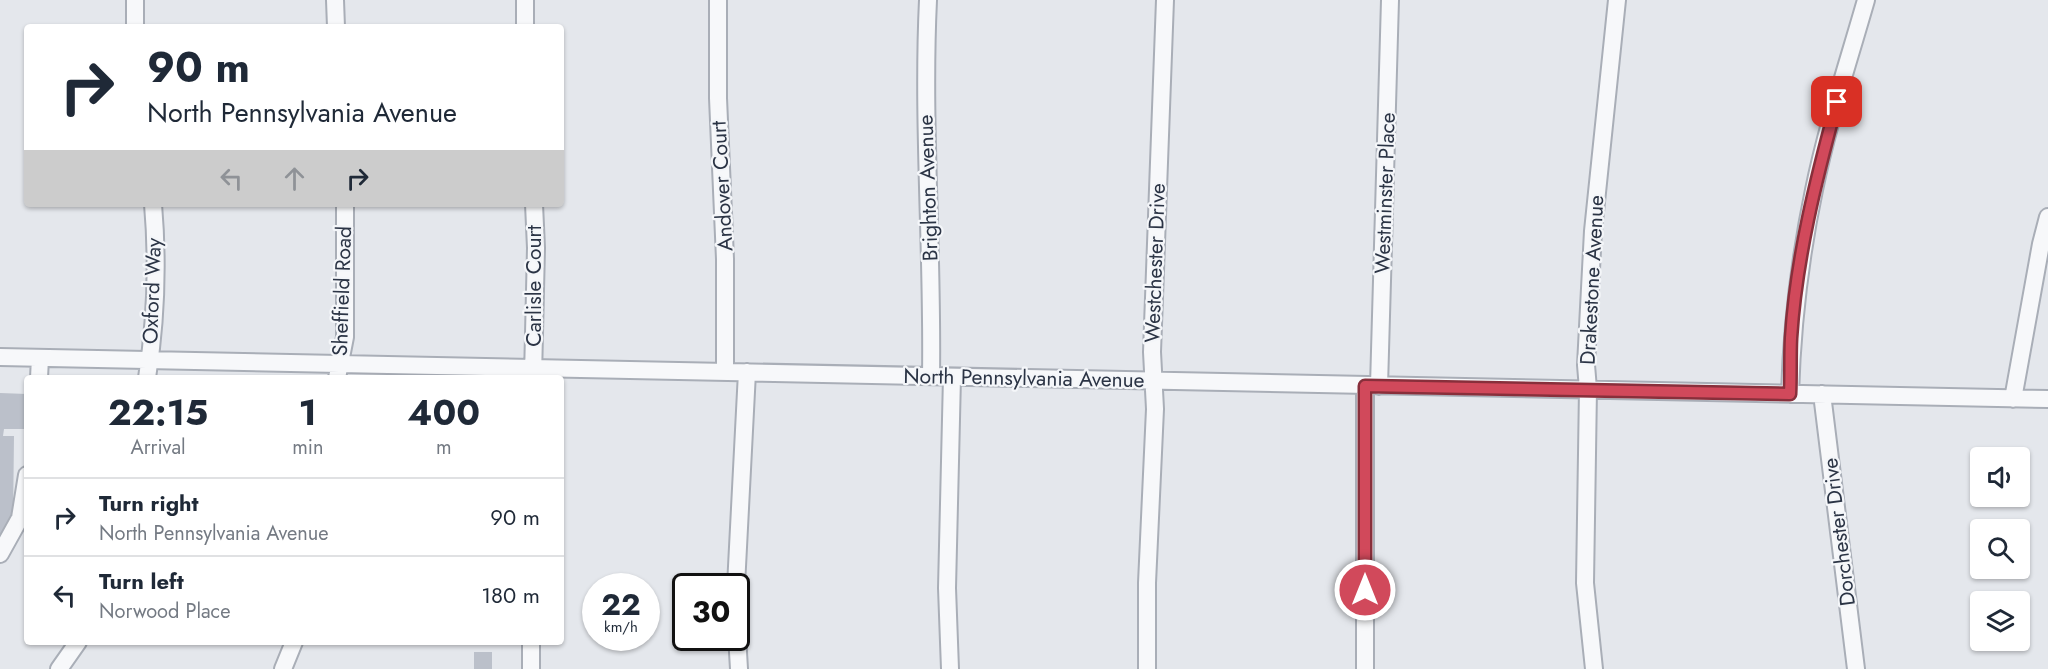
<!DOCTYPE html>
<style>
:root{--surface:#fff;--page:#f6f6f7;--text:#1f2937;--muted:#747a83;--line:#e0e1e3}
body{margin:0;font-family:Jost,sans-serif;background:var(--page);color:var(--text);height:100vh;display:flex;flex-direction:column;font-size:22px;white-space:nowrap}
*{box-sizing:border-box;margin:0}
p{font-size:20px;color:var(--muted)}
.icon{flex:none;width:33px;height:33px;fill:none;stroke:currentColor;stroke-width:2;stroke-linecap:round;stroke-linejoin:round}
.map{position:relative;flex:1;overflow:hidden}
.drawer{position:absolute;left:24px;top:375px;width:540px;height:270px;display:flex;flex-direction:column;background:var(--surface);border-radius:6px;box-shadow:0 2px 4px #0004}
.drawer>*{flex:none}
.hud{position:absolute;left:24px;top:24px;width:540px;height:183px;border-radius:6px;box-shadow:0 2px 4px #0004;background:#fff;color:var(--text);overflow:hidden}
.fabs{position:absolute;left:1970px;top:447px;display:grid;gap:12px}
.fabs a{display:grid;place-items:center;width:60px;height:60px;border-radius:6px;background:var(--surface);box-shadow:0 2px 4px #0004;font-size:30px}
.speed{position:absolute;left:582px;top:573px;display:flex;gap:12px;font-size:30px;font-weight:700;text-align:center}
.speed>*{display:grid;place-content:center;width:78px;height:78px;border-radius:50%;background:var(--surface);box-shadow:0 2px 4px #0004;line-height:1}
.speed small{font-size:15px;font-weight:400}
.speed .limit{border:3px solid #111;border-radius:9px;background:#fff;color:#111}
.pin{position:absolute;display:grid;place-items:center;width:51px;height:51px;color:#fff;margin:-26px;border-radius:12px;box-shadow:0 3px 9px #0006}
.me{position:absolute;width:66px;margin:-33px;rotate:0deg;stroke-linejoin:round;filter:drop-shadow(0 0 4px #0008)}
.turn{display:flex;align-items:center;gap:21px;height:126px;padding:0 24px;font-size:27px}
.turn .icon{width:78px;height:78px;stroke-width:2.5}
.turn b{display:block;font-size:42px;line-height:51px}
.lanes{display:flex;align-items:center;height:57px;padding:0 24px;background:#0003;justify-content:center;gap:30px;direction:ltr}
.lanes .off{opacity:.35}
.eta{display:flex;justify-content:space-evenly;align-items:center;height:102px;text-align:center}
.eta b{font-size:36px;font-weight:700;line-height:42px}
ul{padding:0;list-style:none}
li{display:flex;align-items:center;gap:18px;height:78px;padding:0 24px;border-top:2px solid var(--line)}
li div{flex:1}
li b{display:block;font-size:22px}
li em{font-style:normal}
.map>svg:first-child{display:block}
.building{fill:#bbc0ca}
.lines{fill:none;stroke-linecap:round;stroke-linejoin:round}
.minor-casing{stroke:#a9aeb7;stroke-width:20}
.minor{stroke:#f7f8fa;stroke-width:16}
.route-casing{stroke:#882f3b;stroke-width:15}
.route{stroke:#d1495b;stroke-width:10}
.labels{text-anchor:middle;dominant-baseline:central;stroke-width:4.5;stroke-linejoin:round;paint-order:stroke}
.street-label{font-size:21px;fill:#2b3445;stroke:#f4f6f9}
</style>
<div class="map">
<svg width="2048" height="669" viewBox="0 0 2048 669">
<rect width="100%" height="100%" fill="#e4e7ec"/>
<!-- building -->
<path class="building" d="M0 393 27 394V429H4L3 436H14L13 521 0 534Z
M474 652H492V669H474Z"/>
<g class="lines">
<defs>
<path id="minor" d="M335 0 336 27
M718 0V98L725 259V371
M928 0C922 125 933 250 931 376
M135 27V0
M525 27V0
M0 357 2048 399
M533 377 536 248 534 204
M39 378 40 358
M147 378C156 320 158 262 153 204
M337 378 345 337V204
M1379 386 1390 0
M1790 394C1792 325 1800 257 1814 190 1827 126 1848 63 1866 0
M1822 394 1856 669
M2013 399 2041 244 2048 217
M0 554 20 518 27 475
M736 586 747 372
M736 618 739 669
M531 642V669
M59 669 78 642
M283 669 294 642
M950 669 947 588 952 377
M1147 669V583L1155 409 1152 352 1165 0
M1365 669V386
M1594 669 1585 583 1588 389 1586 365 1593 231 1617 0"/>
</defs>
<!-- minor casing -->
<use href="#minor" class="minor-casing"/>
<!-- minor -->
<use href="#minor" class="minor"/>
</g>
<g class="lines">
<defs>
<path id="route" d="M1365 590V386L1790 394C1791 376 1790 357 1791 338 1796 259 1816 179 1837 102"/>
</defs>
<!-- route casing -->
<use href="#route" class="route-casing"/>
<!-- route -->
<use href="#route" class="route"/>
</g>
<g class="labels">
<!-- street labels -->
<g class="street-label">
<text transform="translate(722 186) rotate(-93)">Andover Court</text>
<text transform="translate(928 188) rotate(-92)">Brighton Avenue</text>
<text transform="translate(1385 193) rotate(-88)">Westminster Place</text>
<text transform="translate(1155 263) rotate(-88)">Westchester Drive</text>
<text transform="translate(1592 280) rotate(-87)">Drakestone Avenue</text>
<text transform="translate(534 286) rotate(-90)">Carlisle Court</text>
<text transform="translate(152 291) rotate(-88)">Oxford Way</text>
<text transform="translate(342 291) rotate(-88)">Sheffield Road</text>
<text transform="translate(1024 378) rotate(1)">North Pennsylvania Avenue</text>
<text transform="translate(1839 532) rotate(-97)">Dorchester Drive</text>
</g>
</g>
</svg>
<div class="fabs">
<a><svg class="icon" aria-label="sound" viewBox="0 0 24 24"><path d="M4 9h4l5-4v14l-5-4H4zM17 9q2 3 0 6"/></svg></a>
<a><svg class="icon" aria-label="search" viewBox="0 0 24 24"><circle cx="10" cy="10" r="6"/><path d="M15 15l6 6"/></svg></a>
<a><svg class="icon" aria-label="layers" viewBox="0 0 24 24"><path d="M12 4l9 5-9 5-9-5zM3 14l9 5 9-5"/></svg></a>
</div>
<div class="speed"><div>22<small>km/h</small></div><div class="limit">30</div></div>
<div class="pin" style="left:1837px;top:102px;background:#d93025"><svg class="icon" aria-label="arrive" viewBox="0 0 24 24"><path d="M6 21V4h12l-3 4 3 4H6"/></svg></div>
<svg class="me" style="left:1365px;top:590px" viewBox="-20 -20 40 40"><circle r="17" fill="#d1495b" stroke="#fff" stroke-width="3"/><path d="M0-11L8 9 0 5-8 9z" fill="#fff"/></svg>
<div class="hud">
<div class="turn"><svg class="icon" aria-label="right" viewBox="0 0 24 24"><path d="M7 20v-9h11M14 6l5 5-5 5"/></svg><div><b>90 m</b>North Pennsylvania Avenue</div></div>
<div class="lanes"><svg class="icon off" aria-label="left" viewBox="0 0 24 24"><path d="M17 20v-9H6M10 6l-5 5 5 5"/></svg><svg class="icon off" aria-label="ahead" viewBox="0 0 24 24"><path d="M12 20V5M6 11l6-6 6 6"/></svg><svg class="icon" aria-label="right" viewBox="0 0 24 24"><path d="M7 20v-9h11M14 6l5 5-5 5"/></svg></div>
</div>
<section class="drawer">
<div class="eta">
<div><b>22:15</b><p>Arrival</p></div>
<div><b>1</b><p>min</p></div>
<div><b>400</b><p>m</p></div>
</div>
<ul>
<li><svg class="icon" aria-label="right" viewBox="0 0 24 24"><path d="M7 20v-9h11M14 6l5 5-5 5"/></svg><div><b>Turn right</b><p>North Pennsylvania Avenue</p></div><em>90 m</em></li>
<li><svg class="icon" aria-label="left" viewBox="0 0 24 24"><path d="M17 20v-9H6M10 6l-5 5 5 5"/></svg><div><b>Turn left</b><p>Norwood Place</p></div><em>180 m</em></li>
</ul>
</section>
</div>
